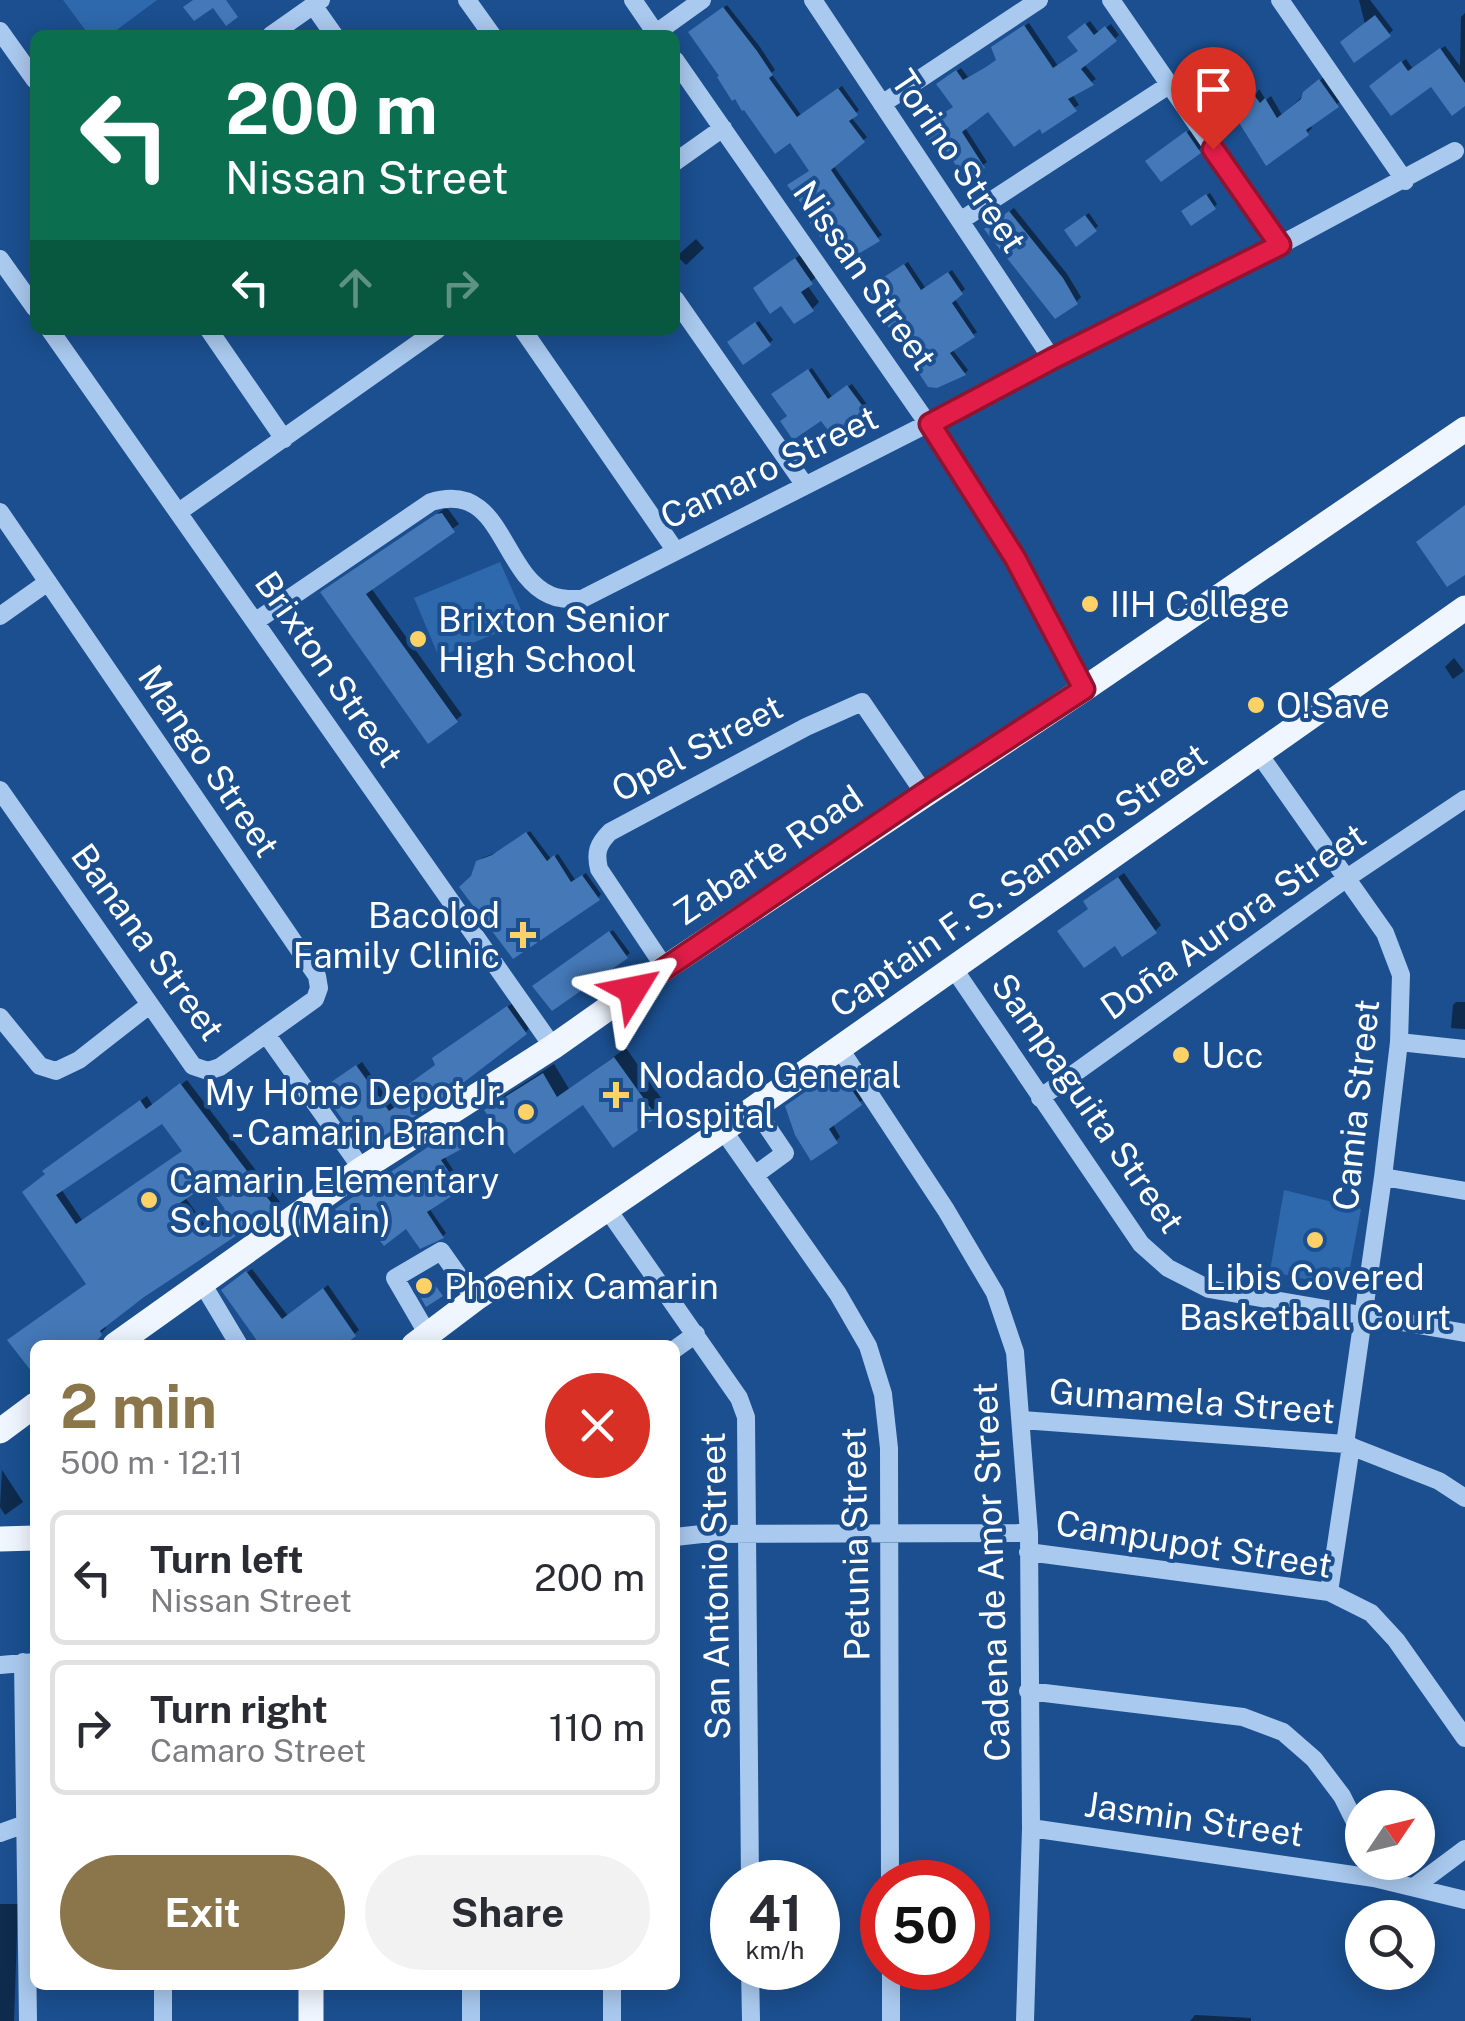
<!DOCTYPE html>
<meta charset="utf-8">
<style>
:root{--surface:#fff;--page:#f2f2f3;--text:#2b2b33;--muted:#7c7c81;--line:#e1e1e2;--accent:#8a764a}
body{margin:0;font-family:"Public Sans",sans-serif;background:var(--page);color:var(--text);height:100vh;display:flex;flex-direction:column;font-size:38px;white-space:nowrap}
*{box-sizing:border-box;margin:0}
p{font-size:32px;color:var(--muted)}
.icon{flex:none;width:55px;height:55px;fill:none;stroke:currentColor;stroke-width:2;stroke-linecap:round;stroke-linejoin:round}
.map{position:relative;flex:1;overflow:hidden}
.drawer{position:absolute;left:30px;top:1340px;width:650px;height:650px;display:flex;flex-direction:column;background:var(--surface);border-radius:15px;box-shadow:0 5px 25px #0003}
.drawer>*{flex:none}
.top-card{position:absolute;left:30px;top:30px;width:650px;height:305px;border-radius:15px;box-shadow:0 5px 25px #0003;background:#0b6e4f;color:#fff;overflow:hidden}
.needle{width:65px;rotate:55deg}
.buttons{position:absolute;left:1345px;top:1790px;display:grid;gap:20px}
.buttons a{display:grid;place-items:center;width:90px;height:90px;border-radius:50%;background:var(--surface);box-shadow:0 5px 25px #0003;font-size:50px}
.speed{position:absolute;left:710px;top:1860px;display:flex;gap:20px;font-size:50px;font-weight:700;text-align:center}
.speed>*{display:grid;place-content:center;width:130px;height:130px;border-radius:50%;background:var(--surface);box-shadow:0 5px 25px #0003;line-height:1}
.speed small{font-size:25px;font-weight:400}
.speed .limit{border:15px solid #d22;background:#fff;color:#111}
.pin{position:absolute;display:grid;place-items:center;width:85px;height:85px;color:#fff;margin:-102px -42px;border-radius:50% 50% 50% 0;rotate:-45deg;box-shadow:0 0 10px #0007}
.pin .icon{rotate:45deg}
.me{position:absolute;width:110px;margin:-55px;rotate:55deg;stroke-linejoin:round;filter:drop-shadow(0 0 8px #0008)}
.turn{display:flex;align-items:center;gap:35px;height:210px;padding:0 30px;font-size:45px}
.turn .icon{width:130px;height:130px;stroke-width:2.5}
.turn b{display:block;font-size:70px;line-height:85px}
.lanes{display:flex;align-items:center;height:95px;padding:0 30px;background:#0003;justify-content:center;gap:50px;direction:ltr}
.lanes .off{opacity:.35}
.round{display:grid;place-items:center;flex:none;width:105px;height:105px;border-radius:52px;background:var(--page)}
.overview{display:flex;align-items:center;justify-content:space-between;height:170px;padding:0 30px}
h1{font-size:60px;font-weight:700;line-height:75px;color:var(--accent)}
.primary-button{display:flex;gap:20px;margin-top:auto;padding:20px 30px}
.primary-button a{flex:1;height:115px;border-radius:60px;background:var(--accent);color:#fff;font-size:40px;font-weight:700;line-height:115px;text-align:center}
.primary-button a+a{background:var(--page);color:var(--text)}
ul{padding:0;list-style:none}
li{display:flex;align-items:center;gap:30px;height:135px;margin:0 20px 15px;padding:0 10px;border:5px solid var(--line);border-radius:15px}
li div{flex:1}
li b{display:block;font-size:38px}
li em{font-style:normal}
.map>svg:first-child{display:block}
.green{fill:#2e69ad}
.shadow{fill:#0007;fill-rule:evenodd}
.building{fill:#4478b7;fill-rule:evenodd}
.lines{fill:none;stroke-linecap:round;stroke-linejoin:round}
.minor{stroke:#a9c9ee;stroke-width:18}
.major{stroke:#f0f6ff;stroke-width:25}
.route-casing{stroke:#92132f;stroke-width:25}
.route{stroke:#e11d48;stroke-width:18}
.poi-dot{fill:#ffd166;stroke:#1b4f8f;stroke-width:4}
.labels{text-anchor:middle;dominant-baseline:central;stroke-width:8;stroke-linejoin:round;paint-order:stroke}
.street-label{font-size:35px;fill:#fff;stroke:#1b4f8f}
.poi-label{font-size:35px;fill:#fff;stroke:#1b4f8f;text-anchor:start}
</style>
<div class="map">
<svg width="1465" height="2021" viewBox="0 0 1465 2021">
<rect width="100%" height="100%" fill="#1b4f8f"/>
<!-- green -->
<path class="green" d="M63 0H157L110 35H89Z
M500 562 526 621 439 657 414 598Z
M1284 1190 1361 1209 1346 1289 1270 1271Z"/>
<!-- shadow -->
<path class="shadow" d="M1359 0H1370L1393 30 1389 34 1365 24Z
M727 5 760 47 775 70 771 73 801 115 842 86 859 110 851 117 867 137 833 165 882 235 844 260 811 212 812 170 791 140 694 29Z
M1465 13V103L1432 83 1377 82 1406 59 1413 69 1445 46 1460 66 1461 17Z
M1090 21 1099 33 1111 24 1119 35 1084 64 1096 79 1072 94 1079 105 1042 125 988 109 964 126 987 162 967 177 956 107 943 80 961 68 968 77 993 64 998 60V43L1029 23 1058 66 1081 50 1074 33Z
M1325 76 1342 100 1310 125 1312 128 1307 133 1241 121 1259 89 1266 100 1271 96 1282 115Z
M1193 128 1205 145 1161 179 1154 156Z
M1210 193 1217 204 1214 207 1188 208Z
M1014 208 1067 274 1081 297 1076 302 992 225Z
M1089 213 1098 226 1095 229 1070 227Z
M696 239 704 248 686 265 677 256Z
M803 253 818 275 807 285 819 302 812 309 763 281Z
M908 262 926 289 952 270 965 289 954 298 977 332 952 349 968 370 965 373 870 287Z
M759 321 773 340 744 362 733 339Z
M812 368 832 397 852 384 869 407 834 435 821 417 778 391Z
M444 509H448L459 524 371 588 462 715 456 720 329 587Z
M1454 658 1464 671 1453 679 1445 667Z
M530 831 551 859 558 854 576 881 586 873 601 894 598 898 474 877 482 858 498 852Z
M1124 873 1161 925 1155 931 1091 908 1092 896Z
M613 930 630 953 626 956 538 983Z
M1456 1002H1465V1029L1451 1028 1453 1005Z
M513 1003 530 1027 526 1032 364 1146 329 1085 362 1062 394 1108 415 1094 438 1064 440 1053Z
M626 1048 666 1105 655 1116 584 1102 487 1111 498 1100 554 1064 569 1089Z
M843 1067 864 1099 832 1123 840 1137 836 1141 792 1103Z
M187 1080 280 1202 105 1325 106 1328 88 1345H69L61 1337 51 1345H35V1357L11 1340 89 1284 47 1174 51 1166 147 1096 153 1106ZM163 1121 184 1150 82 1220 61 1189ZM208 1181 228 1209 205 1225 185 1197Z
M462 1125 470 1139 444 1156 463 1185 429 1208 446 1233 443 1236 421 1246 407 1225 341 1206Z
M252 1269 288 1316 328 1285 359 1330 340 1345H262L228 1286Z
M2 1470 23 1502 5 1515 0 1507Z
M0 1904H18L14 2021H0Z
M1195 2015 1251 2018V2021H1190Z"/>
<!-- building -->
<path class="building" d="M193 0H226L238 17 226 26 213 8 194 21 183 7Z
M723 7 757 51 773 75 769 78 797 117 838 88 858 115 849 121 865 142 831 170 880 241 843 263 826 236 822 239 804 215 808 212 787 185 809 171 790 143 775 154 744 110 742 111 735 99 732 101 717 77 719 76 688 32Z
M1375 15 1391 36 1354 63 1340 42Z
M1085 23 1094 35 1105 26 1117 41 1081 69 1094 85 1068 99 1077 111 1042 134 1040 129 1014 147 988 112 962 132 985 168 966 181 942 144 935 150 921 128 953 107 936 84 956 70 963 80 986 67 996 60 991 47 1024 25 1053 68 1078 51 1067 37Z
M1440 48 1465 83V106L1452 116 1431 87 1391 116 1369 86 1401 61 1408 71Z
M1319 79 1339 107 1306 130 1309 135 1266 166 1238 121 1252 92 1260 103 1265 98 1277 118 1301 99 1303 92Z
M1186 131 1201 153 1161 182 1145 161Z
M1206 194 1216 209 1191 226 1181 211Z
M1009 211 1063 278 1078 304 1055 319 984 229Z
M1085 215 1097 231 1076 247 1064 230Z
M795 258 813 284 801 292 814 311 794 324 781 306 770 314 753 288Z
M904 264 921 290 948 272 963 294 952 303 975 337 950 353 966 375 937 388 928 387 864 290Z
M755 322 771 345 743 365 727 342Z
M808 369 828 399 847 385 867 412 834 438 821 421 793 440 780 421 787 416 771 394Z
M1465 505V575L1447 587 1416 542Z
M442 513 455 532 366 594 458 722 428 744 320 592 436 514Z
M526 832 547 861 554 855 571 882 582 875 600 900 513 959 459 887 471 876 476 861 492 855Z
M1118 877 1157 933 1122 957 1115 946 1084 968 1057 931 1088 909 1083 901Z
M609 931 628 958 552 1011 532 986Z
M507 1006 527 1034 442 1099 363 1149 321 1089 356 1065 389 1111 413 1095 406 1086 435 1065 432 1058Z
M614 1057 657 1117 613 1148 583 1105 514 1154 484 1110 543 1073 557 1097Z
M838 1069 862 1105 829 1129 838 1143 811 1161 795 1135 785 1106Z
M180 1083 276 1209 143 1298 100 1331 102 1335 93 1345H66L61 1340 55 1345H35V1376L7 1340 86 1284 22 1192 45 1174 42 1171 140 1100 146 1109ZM162 1124 182 1151 76 1224 56 1195ZM207 1185 225 1209 198 1229 180 1203Z
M458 1127 469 1145 441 1160 461 1190 427 1212 444 1238 420 1249 406 1229 384 1246 362 1218 350 1228 335 1209Z
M246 1271 282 1319 323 1288 356 1336 344 1345H260L221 1290Z
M427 1274 443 1296 426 1307 412 1282Z"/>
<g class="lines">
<!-- minor -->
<path class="minor" d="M467 0 492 35
M633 0 657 35
M813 0 1052 359
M1111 0 1280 245
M1280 0 1405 181
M313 5 334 35
M0 31 35 80
M656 33 702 0
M271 35 321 0
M675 60 967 480 1050 620 1084 689
M882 104 1039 0
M675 162 723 128
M960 221 1169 85
M0 259 35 308
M675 299 804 484
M50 330 553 1047
M209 330 284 439
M523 330 675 550
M180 511 437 330
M0 512 317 976 319 988 315 999 220 1067 208 1071 193 1066 0 790
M0 616 48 582
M256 621 431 502C503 480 500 573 550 595 560 600 571 599 582 599L1280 245 1455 151
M1259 754 1385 933 1401 975 1399 1042 1383 1177 1345 1444
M665 968 599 869C595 852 598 844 610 832L806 727 862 702 924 793
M954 969 1141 1244 1168 1268 1209 1289 1465 1333
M0 1017 40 1066 56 1071 79 1060 148 1006
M266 1034 362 1169
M1399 1042 1465 1049
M840 1049 946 1210 995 1293 1015 1352 1029 1533 1031 1828 1025 2021
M1040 1098 1347 878 1465 799
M754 1107 785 1153 755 1175
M723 1130 838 1294 868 1346 883 1394 889 1448 890 1882
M1383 1177 1465 1191
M608 1210 739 1398 746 1417 750 1882
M202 1283 239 1345
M427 1333 395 1278 441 1251 475 1299
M675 1349 696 1334
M1022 1420 1345 1444 1439 1481 1465 1498
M675 1537 702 1534 1029 1533
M1028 1552 1329 1592 1371 1613 1396 1640 1465 1738
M1329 1592 1351 1446
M23 1662 28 2021
M0 1665 35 1662
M1028 1691 1243 1717 1283 1732 1314 1759 1342 1796 1362 1836
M1031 1828 1374 1878 1465 1900
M0 1833 25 1824
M1414 1887 1465 1849
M750 1968 751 2021
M891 1968V2021
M163 1985V2021
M471 1985V2021
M612 2021V1985"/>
<!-- major -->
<path class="major" d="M115 1345 362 1169 553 1047 665 968 1084 689 1465 429
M414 1345 475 1299 723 1130 1465 608
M0 1431 35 1405
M0 1539 35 1538
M311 1985V2021"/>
</g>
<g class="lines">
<defs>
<path id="route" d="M633 990 924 793 1084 689 1015 558 930 424 1052 359 1280 245 1213 149"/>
</defs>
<!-- route casing -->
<use href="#route" class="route-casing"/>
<!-- route -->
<use href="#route" class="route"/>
</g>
<!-- markers -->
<g class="poi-dot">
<circle cx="1090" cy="604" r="10"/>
<circle cx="418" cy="639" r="10"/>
<circle cx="1256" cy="705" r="10"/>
<path d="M518 920h10v10h10v10h-10v10h-10v-10h-10v-10h10z"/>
<circle cx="1181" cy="1055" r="10"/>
<path d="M611 1080h10v10h10v10h-10v10h-10v-10h-10v-10h10z"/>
<circle cx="526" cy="1112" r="10"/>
<circle cx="149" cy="1200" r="10"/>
<circle cx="1315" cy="1240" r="10"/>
<circle cx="424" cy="1286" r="10"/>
</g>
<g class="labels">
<!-- street labels -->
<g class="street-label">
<text transform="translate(959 161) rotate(56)">Torino Street</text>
<text transform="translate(865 275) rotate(55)">Nissan Street</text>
<text transform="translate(769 467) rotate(-26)">Camaro Street</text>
<text transform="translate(329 669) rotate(55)">Brixton Street</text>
<text transform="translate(697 748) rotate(-28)">Opel Street</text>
<text transform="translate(209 761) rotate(56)">Mango Street</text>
<text transform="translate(768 855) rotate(-34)">Zabarte Road</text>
<text transform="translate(1018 880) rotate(-35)">Captain F. S. Samano Street</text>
<text transform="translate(1233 921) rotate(-35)">Doña Aurora Street</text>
<text transform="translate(148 942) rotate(54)">Banana Street</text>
<text transform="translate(1088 1103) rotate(55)">Sampaguita Street</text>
<text transform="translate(1356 1105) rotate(-84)">Camia Street</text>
<text transform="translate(1192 1401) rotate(4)">Gumamela Street</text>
<text transform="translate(855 1544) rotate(-91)">Petunia Street</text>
<text transform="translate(1194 1544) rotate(9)">Campupot Street</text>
<text transform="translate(991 1572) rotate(-92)">Cadena de Amor Street</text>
<text transform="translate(715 1586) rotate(-91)">San Antonio Street</text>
<text transform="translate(1194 1819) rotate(8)">Jasmin Street</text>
</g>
<!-- poi labels -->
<g class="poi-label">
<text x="1110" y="604">IIH College</text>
<text x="438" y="619">Brixton Senior<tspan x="438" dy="40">High School</tspan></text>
<text x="1276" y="705">O!Save</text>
<text x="500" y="915" text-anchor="end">Bacolod<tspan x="500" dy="40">Family Clinic</tspan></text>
<text x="1201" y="1055">Ucc</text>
<text x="638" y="1075">Nodado General<tspan x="638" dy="40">Hospital</tspan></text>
<text x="506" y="1092" text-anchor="end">My Home Depot Jr.<tspan x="506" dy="40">- Camarin Branch</tspan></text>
<text x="169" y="1180">Camarin Elementary<tspan x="169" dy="40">School (Main)</tspan></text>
<text x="1315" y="1277" text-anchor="middle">Libis Covered<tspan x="1315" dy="40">Basketball Court</tspan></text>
<text x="444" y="1286">Phoenix Camarin</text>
</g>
</g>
</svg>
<div class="buttons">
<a><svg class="needle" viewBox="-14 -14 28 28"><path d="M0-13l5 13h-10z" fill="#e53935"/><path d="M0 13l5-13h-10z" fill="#7c7c81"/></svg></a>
<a><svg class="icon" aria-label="search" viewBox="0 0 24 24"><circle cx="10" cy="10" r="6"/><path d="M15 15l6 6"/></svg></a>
</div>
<div class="speed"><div>41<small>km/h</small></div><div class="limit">50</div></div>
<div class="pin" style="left:1213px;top:149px;background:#d93025"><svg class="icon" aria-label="arrive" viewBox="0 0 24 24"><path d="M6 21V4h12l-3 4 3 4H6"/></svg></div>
<svg class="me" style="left:633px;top:990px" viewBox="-20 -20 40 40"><path d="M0-17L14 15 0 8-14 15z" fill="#e11d48" stroke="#fff" stroke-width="4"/></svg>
<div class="top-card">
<div class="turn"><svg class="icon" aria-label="left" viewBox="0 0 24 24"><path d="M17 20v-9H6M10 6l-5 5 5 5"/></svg><div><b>200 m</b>Nissan Street</div></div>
<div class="lanes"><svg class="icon" aria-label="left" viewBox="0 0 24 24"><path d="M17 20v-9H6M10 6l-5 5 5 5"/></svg><svg class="icon off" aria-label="ahead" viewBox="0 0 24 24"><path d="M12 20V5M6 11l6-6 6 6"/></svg><svg class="icon off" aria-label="right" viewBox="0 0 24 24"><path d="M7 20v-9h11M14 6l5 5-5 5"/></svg></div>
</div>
<section class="drawer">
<div class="overview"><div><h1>2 min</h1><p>500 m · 12:11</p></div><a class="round" style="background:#d93025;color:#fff"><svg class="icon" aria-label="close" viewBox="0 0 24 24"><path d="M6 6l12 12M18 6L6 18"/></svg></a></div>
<ul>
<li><svg class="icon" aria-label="left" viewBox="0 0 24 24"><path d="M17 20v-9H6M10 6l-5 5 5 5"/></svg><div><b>Turn left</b><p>Nissan Street</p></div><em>200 m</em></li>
<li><svg class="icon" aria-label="right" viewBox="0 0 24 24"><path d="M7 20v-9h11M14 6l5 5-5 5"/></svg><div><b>Turn right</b><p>Camaro Street</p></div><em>110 m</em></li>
</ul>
<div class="primary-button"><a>Exit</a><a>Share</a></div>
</section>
</div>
